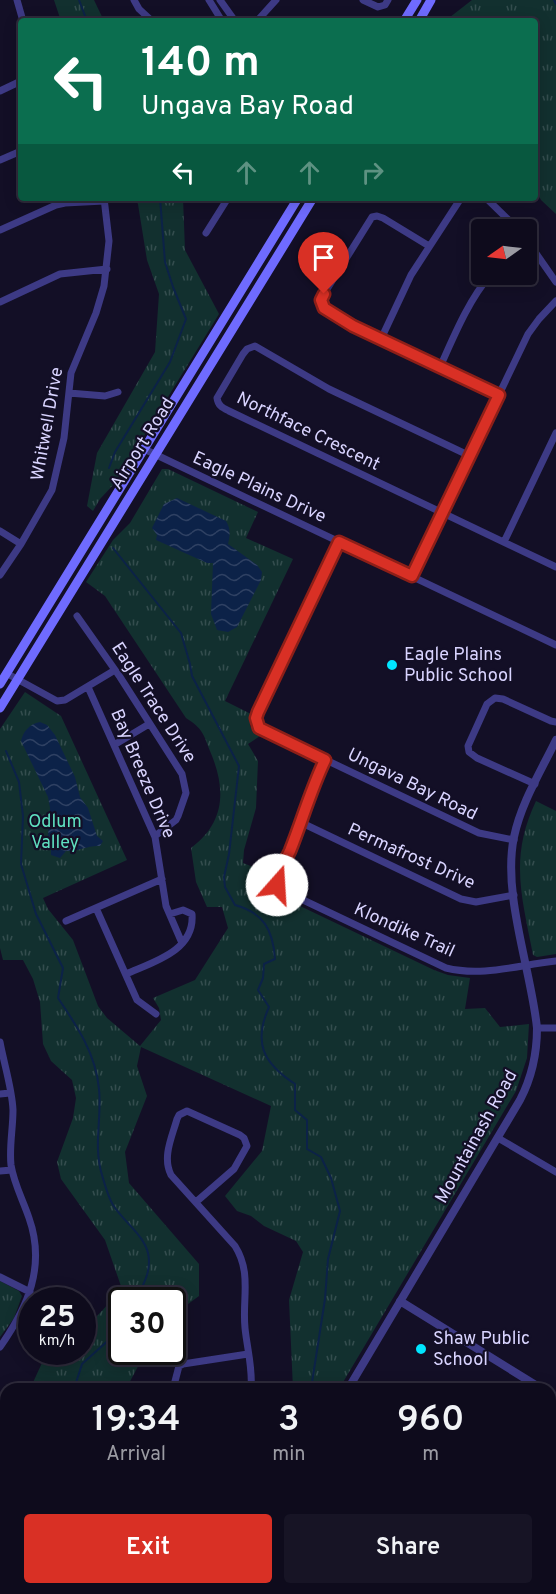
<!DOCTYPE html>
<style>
:root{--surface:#0e0b1c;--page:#171425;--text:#f1f3f6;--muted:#9b9ba3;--line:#2e2b3b;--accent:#d93025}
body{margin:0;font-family:Overpass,sans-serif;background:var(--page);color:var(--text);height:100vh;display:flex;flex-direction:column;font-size:22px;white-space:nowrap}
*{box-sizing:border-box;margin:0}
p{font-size:20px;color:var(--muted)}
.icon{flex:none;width:33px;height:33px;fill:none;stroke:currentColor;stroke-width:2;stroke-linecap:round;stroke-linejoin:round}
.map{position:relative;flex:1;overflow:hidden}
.drawer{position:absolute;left:0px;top:1383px;width:556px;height:212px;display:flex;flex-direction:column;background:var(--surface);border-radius:18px 18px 0 0;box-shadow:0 3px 15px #0003,0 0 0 2px var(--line)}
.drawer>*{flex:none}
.guide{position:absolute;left:18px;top:18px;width:520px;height:183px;border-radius:6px;box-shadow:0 3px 15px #0003,0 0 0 2px var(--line);background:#0b6e4f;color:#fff;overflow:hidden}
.needle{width:39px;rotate:256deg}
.tools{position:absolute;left:471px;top:219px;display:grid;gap:12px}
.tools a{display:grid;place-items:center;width:66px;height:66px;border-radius:6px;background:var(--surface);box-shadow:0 3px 15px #0003,0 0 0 2px var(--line);font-size:30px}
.speed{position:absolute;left:18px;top:1287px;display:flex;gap:12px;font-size:30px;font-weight:700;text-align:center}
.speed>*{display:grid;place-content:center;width:78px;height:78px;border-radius:50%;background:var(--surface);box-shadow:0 3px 15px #0003,0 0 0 2px var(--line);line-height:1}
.speed small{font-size:15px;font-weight:400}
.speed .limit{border:3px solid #111;border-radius:9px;background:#fff;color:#111}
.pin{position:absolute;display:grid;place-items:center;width:51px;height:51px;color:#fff;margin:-62px -26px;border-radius:50% 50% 50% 0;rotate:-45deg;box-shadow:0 0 6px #0007}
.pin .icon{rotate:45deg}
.me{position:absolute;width:66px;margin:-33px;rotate:19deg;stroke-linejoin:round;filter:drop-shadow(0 0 4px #0008)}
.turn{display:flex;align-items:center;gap:21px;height:126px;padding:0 24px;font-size:27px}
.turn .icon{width:78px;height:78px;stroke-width:2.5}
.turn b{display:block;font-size:42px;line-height:51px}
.lanes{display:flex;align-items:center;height:57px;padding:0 24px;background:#0003;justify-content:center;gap:30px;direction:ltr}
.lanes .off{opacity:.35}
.eta{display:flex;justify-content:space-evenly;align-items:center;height:102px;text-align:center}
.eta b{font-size:36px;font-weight:600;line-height:42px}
.button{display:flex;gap:12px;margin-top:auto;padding:12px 24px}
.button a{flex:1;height:69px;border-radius:6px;background:var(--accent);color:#fff;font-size:24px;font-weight:600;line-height:69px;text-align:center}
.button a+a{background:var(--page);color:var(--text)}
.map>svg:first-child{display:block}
.park{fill:url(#park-tufts)}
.water{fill:url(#water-waves)}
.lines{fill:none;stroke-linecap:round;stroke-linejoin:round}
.stream{stroke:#0c2248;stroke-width:2}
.minor{stroke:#3d3a85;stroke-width:7}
.tertiary{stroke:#3d3a85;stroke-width:8}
.secondary{stroke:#6f6bff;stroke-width:9}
.route-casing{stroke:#8d1f18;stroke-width:15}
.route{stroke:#d93025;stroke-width:10}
.poi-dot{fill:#00e5ff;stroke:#130f26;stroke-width:2}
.labels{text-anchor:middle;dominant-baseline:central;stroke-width:4.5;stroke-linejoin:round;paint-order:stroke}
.street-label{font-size:18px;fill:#d9d4ff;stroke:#130f26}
.poi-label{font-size:18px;fill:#d9d4ff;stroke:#130f26;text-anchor:start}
.park-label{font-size:18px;fill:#5fe0c0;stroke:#130f26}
</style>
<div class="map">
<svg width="556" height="1594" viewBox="0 0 556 1594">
<defs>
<pattern id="park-tufts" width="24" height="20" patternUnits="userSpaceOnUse" patternTransform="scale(1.5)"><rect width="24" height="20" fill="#12302f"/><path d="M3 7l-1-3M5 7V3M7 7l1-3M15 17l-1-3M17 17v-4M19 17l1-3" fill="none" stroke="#344d4e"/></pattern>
<pattern id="water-waves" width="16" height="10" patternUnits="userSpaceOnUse" patternTransform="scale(1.5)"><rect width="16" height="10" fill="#0c2248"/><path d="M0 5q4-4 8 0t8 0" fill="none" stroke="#2f4163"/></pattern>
</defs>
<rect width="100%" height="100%" fill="#130f26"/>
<!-- park -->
<path class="park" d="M54 0H94L104 21H61Z
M472 0H556V214L541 200 536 190V21H445Z
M137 198H183L185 250 219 314 115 483 100 499 93 511 87 506 97 453 155 352 159 294 147 260Z
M162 469H168L258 512 246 538 293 559 225 701 251 714 250 726 260 736 248 744 258 761 256 808 244 850 243 863 271 874 270 886 277 895 434 970 448 975 470 978 465 1009 485 1008 500 1027 529 1024 527 1058 516 1091 339 1389H293L289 1300 303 1252 296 1241 264 1226 251 1216 237 1211 225 1196 262 1151 271 1106 141 1047 137 1066 147 1096 125 1152 129 1183 199 1264V1296L173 1315 172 1300H122V1352H153L143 1357 126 1389H30L47 1352H82L83 1328 87 1327 122 1289 105 1240 61 1179 57 1162 73 1118 76 1098 72 1080 51 1061 43 1044 40 1002 33 979 23 960H3L0 948V729L25 692 61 716 127 860 43 898 48 909 73 940 98 1006 107 1018 140 1046 161 1020 159 1008 153 998 195 980 228 928 222 907H207L196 882 191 848C226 822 226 788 210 751 203 733 203 729 186 718L105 596 86 582 113 540 130 523Z
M536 801 556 811V954L537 957 533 955C522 897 509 858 536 801Z
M0 1281 19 1291 22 1296 14 1318 0 1337Z
M550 1404 556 1407V1502L551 1498Z
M387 1589H444L451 1594H389Z"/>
<!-- water -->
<path class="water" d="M177 498 226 521C231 529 230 536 228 544L257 565 262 572 261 580 237 627 228 632 217 630 211 614 213 563H207L156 540 157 535 152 528 164 504Z
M40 722 47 725 55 735 75 777 80 797 88 808 97 836 103 841 100 846C88 845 77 852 66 851L60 858 51 855V845L48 836 50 808 48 797 21 741C23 732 29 724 40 722Z"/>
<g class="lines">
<!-- stream -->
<path class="stream" d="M79 0 87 21
M554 0 556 4
M109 468 115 452 170 362 186 319 173 287 165 262 160 198
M113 548 181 633 190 664 192 676 239 766 229 854 224 877 225 887 235 905C264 913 273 930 275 959L264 964 263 978 258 990 269 1007C253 1043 263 1063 295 1084V1110L307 1120V1149L321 1157 331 1178 340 1211 328 1259 325 1299 311 1389
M6 751 19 782 23 816 21 864 36 914 63 968 58 998C77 1026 96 1054 99 1089 102 1119 93 1145 102 1175 105 1185 108 1197 113 1205 123 1221 144 1235 148 1253 152 1271 143 1285 136 1300
M74 1389 82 1364 122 1328
M401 1588 410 1594
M12 1594 14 1588"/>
<!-- minor -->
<path class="minor" d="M17 0 23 21
M134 0 139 9 152 21
M209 0 222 21
M220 0 235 21
M363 0 378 7 385 5 388 0
M257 21 276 0
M0 91 21 81
M0 160 21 151
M486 198 519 230
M0 230 56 205 65 203 104 201
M206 233 228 198
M526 239 556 282
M429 246 383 218 377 216 372 217 324 294 322 304 353 326 499 395
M0 302 60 274 107 269
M381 339 411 275 461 198
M440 367C454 336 468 301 491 274
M69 393 105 396 118 392
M144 449 556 645
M470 456 329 389 255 346 247 349 243 354 217 398C218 406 223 408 229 411L556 567
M0 531 21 544
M339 542 258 713 256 718 259 728 479 833 514 840
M504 542 556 433
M0 575 21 544 52 490 64 438 71 373 96 313 104 286 109 241 104 198
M412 576 528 334 539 319 556 301
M77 616 120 677 182 774 186 793 178 816 176 820 155 836
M6 673 57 701 65 700 115 670
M88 687 155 837 166 906 182 943
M114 745 149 724
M325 760 312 787 289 851 278 877 277 885 280 889 446 968C483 977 518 965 556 961
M535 784 477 758 469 752 468 746 487 704 495 698 503 699 551 721 556 722
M300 822 461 899 476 902 514 895
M96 908 137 1000 156 1014
M66 921 162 879
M126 974C153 962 195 951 192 914L183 910 170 914
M537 1028H556
M0 1042C4 1064 12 1088 13 1110 13 1129 9 1147 11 1165 14 1184 23 1200 29 1218 46 1266 28 1307 0 1347
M0 1094 10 1093
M498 1138 556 1172
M0 1171 12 1170
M196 1202 234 1169 247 1146 244 1138 240 1135 187 1111 179 1115 177 1119C172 1137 162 1157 171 1175L235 1246C252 1273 242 1299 245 1328 247 1348 253 1369 251 1389
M0 1277 30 1292
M173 1389 179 1366 183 1364 248 1354
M0 1441 6 1444
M0 1490 6 1472
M550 1531 556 1527
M104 1588 115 1594
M266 1588 270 1594
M340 1588 342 1594
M503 1588 508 1594
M75 1594 78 1588"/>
<!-- tertiary -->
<path class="tertiary" d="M400 1301 542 1389
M348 1389 520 1100C532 1077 537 1054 537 1028 531 969 502 894 514 837 521 803 541 771 556 740
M550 1394 556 1397
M222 1594 225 1588"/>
<!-- secondary -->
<path class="secondary" d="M404 21 417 0
M419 21 431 0
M0 684 298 198
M0 708 313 198"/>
</g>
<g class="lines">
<defs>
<path id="route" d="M277 885C276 873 285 862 290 851 302 821 311 789 325 760L259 728 256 718 258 712 339 542 412 576 499 395 353 326 324 308 321 300 324 294"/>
</defs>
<!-- route casing -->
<use href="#route" class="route-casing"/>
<!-- route -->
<use href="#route" class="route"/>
</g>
<!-- markers -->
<g class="poi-dot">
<circle cx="392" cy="665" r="6"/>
<circle cx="421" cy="1349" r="6"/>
</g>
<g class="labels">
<!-- street labels -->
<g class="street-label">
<text transform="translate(48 424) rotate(-80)">Whitwell Drive</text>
<text transform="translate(308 432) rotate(26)">Northface Crescent</text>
<text transform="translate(143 444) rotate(-58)">Airport Road</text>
<text transform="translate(259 488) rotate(25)">Eagle Plains Drive</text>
<text transform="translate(153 703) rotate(57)">Eagle Trace Drive</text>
<text transform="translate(142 774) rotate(67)">Bay Breeze Drive</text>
<text transform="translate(412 785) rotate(26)">Ungava Bay Road</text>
<text transform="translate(411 857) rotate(24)">Permafrost Drive</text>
<text transform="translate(404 931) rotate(24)">Klondike Trail</text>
<text transform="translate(477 1137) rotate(-61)">Mountainash Road</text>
</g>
<!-- poi labels -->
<g class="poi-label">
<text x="404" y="655">Eagle Plains<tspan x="404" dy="21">Public School</tspan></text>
<text x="433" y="1339">Shaw Public<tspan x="433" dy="21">School</tspan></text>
</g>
<!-- park labels -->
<g class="park-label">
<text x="55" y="822">Odlum<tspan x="55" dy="21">Valley</tspan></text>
</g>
</g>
</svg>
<div class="tools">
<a><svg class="needle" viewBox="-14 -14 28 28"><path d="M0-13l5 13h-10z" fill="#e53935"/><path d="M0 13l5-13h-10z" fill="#9b9ba3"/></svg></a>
</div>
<div class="speed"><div>25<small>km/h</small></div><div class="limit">30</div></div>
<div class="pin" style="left:324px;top:294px;background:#d93025"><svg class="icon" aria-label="arrive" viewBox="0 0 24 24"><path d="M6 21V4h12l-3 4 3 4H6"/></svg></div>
<svg class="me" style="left:277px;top:885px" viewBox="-20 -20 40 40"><circle r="19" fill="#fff"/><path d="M0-13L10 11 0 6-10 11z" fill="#d93025"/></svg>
<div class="guide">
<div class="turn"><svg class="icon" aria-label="left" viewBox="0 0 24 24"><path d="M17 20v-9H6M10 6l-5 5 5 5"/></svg><div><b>140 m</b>Ungava Bay Road</div></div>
<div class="lanes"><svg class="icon" aria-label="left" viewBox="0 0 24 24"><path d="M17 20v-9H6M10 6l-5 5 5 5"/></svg><svg class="icon off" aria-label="ahead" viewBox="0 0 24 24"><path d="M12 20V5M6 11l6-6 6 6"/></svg><svg class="icon off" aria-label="ahead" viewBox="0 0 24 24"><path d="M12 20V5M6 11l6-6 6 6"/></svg><svg class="icon off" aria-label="right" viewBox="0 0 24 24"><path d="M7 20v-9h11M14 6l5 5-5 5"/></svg></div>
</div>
<section class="drawer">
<div class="eta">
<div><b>19:34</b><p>Arrival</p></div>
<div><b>3</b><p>min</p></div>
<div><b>960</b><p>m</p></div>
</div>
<div class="button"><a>Exit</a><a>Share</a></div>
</section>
</div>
